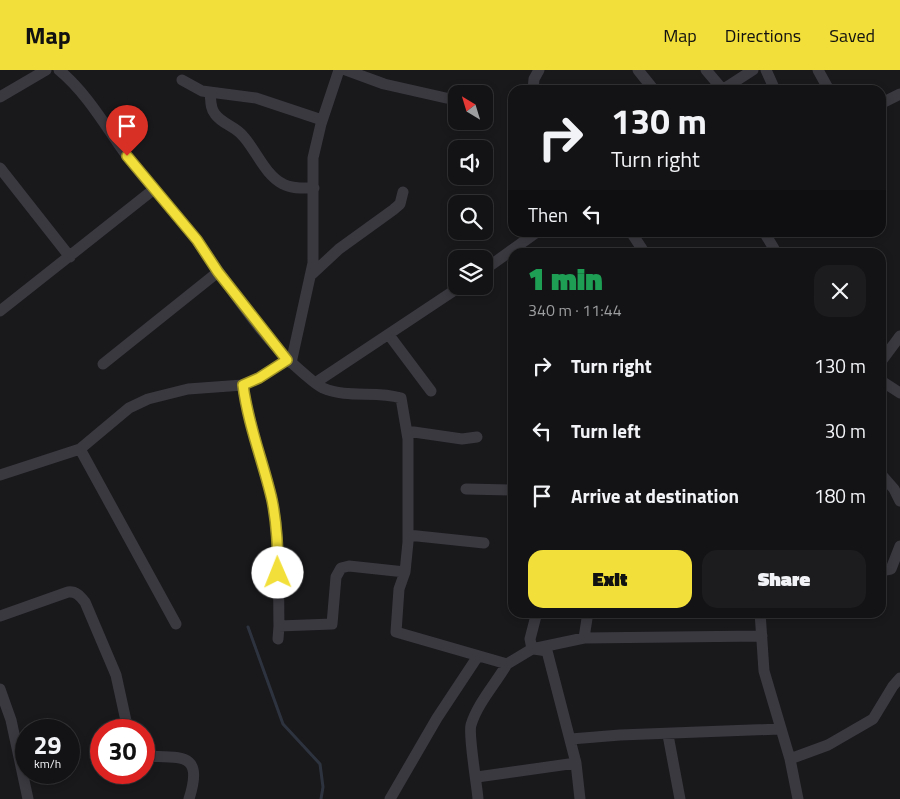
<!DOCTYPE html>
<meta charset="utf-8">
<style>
:root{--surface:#131214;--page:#1c1b1d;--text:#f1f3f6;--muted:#9d9ea0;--line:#323234;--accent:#f2df39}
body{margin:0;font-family:"Titillium Web",sans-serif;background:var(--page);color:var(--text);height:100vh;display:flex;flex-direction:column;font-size:19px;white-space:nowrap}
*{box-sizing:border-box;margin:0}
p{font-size:16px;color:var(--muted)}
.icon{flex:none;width:28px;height:28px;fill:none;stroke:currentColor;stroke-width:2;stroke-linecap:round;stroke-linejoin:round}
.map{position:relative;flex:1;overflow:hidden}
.sheet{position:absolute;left:508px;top:178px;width:378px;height:370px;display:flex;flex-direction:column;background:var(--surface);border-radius:15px;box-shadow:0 2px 8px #0003,0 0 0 1px var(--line)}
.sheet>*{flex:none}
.guide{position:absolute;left:508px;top:15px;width:378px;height:152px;border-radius:15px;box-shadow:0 2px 8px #0003,0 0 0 1px var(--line);background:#131214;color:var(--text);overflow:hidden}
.needle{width:32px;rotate:322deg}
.buttons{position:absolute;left:448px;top:15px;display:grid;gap:10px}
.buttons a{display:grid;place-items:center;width:45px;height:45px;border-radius:10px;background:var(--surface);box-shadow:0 2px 8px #0003,0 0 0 1px var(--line);font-size:25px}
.speed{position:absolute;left:15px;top:649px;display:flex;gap:10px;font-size:25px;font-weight:700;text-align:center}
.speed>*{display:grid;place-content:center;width:65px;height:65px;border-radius:50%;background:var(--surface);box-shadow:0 2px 8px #0003,0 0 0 1px var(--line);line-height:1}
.speed small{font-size:12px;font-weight:400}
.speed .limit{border:8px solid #d22;background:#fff;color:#111}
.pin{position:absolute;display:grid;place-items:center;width:42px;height:42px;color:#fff;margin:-51px -21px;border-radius:50% 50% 50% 0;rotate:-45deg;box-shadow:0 0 5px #0007}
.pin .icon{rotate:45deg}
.me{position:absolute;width:55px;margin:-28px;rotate:359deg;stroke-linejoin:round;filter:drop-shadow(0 0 4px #0008)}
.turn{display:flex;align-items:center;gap:18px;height:105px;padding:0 20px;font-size:22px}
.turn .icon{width:65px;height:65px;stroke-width:2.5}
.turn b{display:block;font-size:35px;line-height:42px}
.then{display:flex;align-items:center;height:48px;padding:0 20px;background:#0003;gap:10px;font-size:19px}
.round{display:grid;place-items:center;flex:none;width:52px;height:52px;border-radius:15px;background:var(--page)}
.summary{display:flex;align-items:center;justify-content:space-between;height:85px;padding:0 20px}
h1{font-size:30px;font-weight:800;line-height:38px;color:#1e9e55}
.primary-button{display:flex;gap:10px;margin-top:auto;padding:10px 20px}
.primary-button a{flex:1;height:58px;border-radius:15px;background:var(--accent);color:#111;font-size:20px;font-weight:800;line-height:58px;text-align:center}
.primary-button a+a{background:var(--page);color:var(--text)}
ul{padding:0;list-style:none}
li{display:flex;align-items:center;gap:15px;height:65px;padding:0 20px}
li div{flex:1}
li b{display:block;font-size:19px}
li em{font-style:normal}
header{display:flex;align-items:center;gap:30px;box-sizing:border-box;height:70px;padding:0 25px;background:var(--accent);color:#111}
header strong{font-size:24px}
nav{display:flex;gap:28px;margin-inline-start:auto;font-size:18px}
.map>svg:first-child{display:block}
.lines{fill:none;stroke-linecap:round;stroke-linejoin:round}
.stream{stroke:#2e343f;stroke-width:3}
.minor{stroke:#3a3940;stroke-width:11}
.route-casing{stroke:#9d9125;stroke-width:12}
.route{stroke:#f2df39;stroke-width:9}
</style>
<header>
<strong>Map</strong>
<nav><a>Map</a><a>Directions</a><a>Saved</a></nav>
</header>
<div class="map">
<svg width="900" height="729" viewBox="0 0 900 729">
<rect width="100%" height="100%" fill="#19181b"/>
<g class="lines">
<!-- stream -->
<path class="stream" d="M248 557 283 654 320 694 323 717 321 729"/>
<!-- minor -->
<path class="minor" d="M59 0C87 23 106 57 127 86 149 116 176 142 197 171 230 216 259 266 302 302 308 307 315 314 323 318 348 329 376 320 401 328L408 369V472L405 502 399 519 396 562 507 594 532 579 584 568 588 542
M346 0 384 14 446 28
M638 0 654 20
M706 0 723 20
M766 0 775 20
M818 0 829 20
M182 10 202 21 256 28 322 50
M533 20 534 9 539 0
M722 20 753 0
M210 22C211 30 210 38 215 44 222 54 235 56 243 66 256 80 265 105 283 114 292 119 304 118 314 118
M0 27 46 0
M880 34 900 24
M0 98 70 187
M631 162 644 182
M764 162 776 182
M484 200 537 162
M310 206 339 179 393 140 400 134 403 122
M0 241 153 120
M389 265 431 321
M291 293 313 193V88L321 54 339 0
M880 293 900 266
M103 294 218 202
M880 310 900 323
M315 313 461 216
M243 315C248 354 263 391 272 430 281 471 278 514 279 556L278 569
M407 361 462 369 477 367
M80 379 176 554
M880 403 894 419 900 431
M0 405 80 379 129 338 148 329 188 319 243 315 259 308 287 290
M466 419 512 420
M408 465 484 473
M880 501 891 499 900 476
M760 542 764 601 790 689 798 729
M0 546 68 522C76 521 80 526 85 532L116 605 128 660
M279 556 332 554 336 507 341 498 349 496 405 502
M584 568 762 566
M532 579 530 569 537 542
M534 579 547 581 576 693 580 729
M0 619 11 650 28 729
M668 665 680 729
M571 669 620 665 780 659
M144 686C181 688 204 681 189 729
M790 689 828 675 873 649 893 616 900 608
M477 707 576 693
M390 729 437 648 478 586
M478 729C477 715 468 664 471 655 477 634 496 613 507 594"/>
</g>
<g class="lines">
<defs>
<path id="route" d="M127 86 197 170 218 202 287 290 259 308 243 315C248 355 263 391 272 430 277 454 278 478 278 503"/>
</defs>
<!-- route casing -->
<use href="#route" class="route-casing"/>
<!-- route -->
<use href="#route" class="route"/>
</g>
</svg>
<div class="buttons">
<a><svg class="needle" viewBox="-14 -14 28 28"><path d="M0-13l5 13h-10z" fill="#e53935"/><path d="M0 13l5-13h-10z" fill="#9d9ea0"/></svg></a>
<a><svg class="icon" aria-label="sound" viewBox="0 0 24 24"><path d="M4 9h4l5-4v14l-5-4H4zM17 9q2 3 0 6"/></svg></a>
<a><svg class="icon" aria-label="search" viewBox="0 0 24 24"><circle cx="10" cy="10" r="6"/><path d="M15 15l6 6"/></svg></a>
<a><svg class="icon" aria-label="layers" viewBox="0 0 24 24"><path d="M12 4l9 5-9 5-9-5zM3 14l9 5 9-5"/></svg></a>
</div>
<div class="speed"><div>29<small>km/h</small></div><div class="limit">30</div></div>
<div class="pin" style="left:127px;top:86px;background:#d93025"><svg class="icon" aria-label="arrive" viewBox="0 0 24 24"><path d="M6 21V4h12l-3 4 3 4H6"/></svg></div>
<svg class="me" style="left:278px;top:503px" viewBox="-20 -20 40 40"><circle r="19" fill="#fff"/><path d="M0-13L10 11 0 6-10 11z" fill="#f2df39"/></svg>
<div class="guide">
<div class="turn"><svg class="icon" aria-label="right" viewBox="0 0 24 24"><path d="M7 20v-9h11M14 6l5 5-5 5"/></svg><div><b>130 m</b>Turn right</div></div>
<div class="then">Then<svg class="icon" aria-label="left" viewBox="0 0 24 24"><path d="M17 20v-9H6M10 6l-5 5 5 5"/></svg></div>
</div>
<section class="sheet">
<div class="summary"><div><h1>1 min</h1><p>340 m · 11:44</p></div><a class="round"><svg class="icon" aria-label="close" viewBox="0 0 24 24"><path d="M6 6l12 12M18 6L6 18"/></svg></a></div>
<ul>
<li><svg class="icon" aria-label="right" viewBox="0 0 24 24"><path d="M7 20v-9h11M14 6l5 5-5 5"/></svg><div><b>Turn right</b></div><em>130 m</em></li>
<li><svg class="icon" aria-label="left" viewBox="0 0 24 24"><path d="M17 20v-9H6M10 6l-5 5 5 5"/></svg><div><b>Turn left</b></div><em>30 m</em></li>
<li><svg class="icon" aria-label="arrive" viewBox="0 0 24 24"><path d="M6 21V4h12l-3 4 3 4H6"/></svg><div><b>Arrive at destination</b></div><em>180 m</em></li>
</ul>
<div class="primary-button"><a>Exit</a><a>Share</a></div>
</section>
</div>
